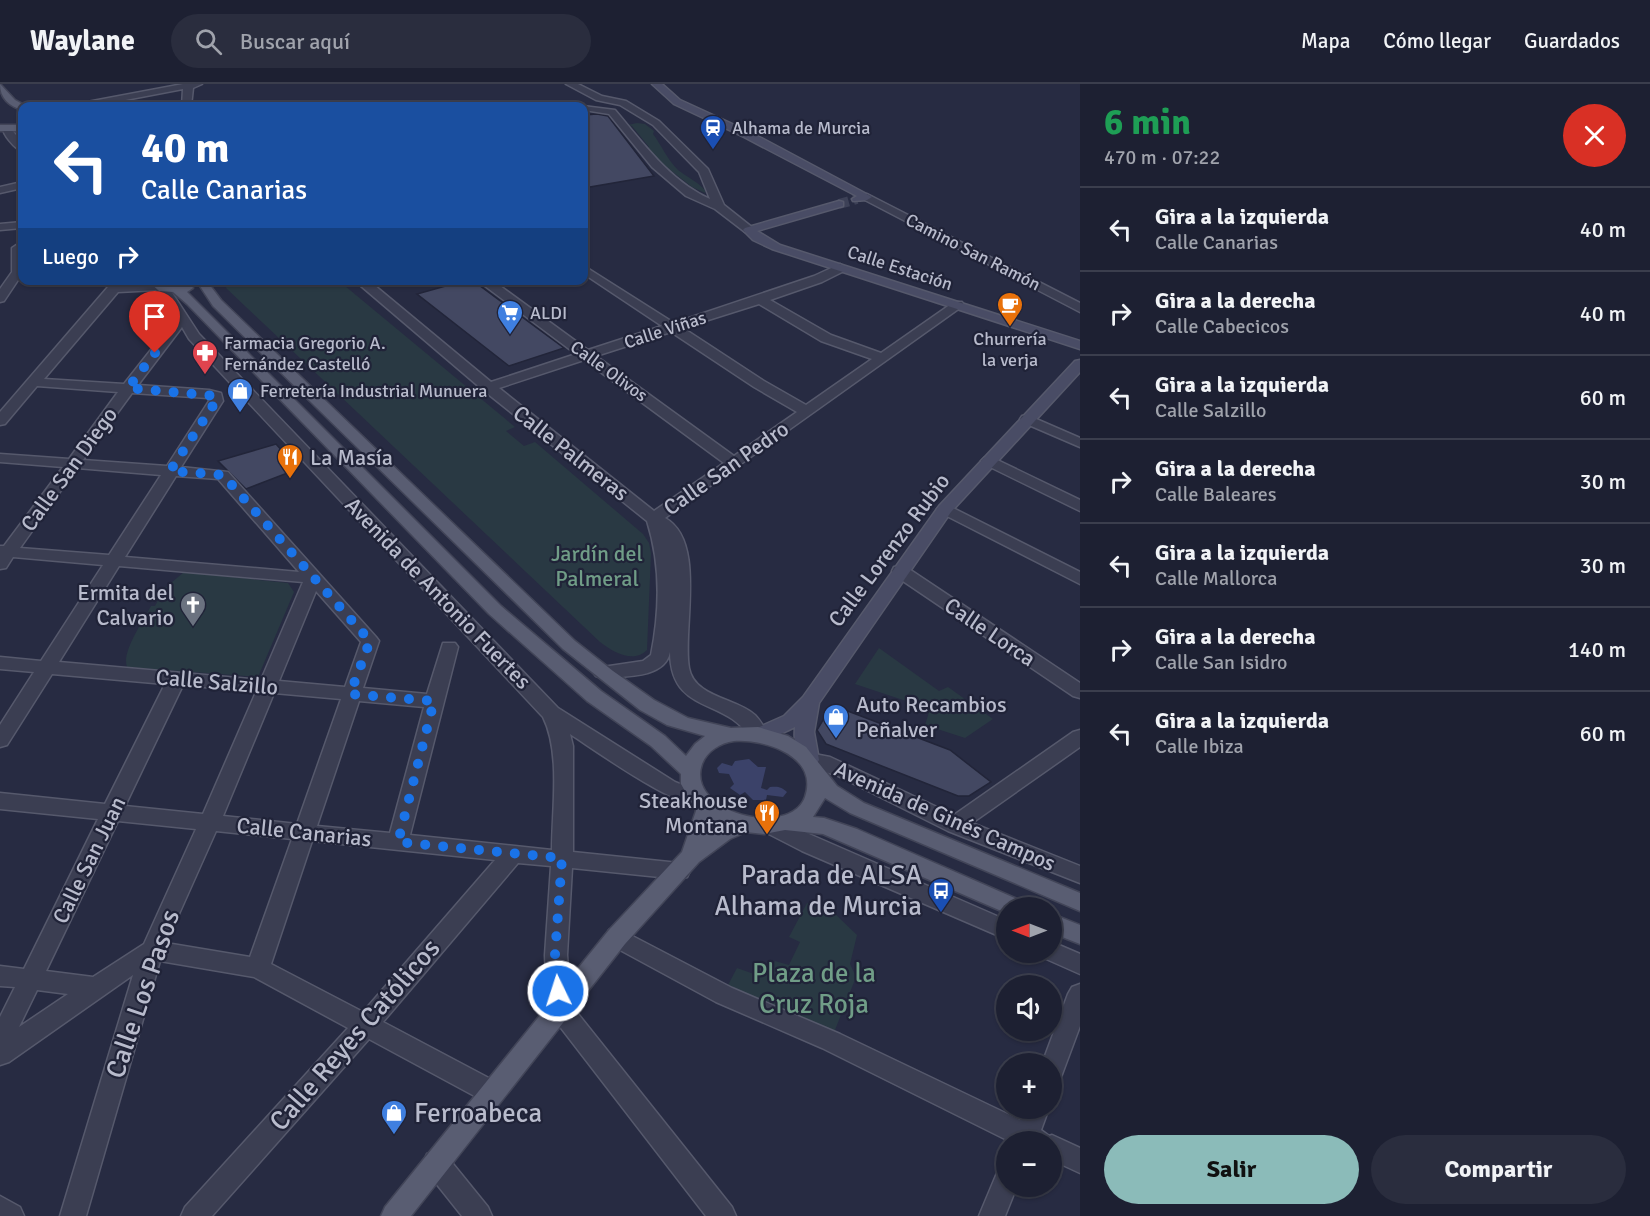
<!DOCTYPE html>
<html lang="es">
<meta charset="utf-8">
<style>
:root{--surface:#1d2032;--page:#2a2d3e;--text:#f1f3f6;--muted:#a0a3ac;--line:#3b3e4d;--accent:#8bbbb9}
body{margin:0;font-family:Signika,sans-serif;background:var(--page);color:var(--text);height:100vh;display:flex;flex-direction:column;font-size:22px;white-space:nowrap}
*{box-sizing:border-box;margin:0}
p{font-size:20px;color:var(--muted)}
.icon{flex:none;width:33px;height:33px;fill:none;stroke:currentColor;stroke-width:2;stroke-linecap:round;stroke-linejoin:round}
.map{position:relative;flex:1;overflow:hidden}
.side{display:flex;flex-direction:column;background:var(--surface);width:570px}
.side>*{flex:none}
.hud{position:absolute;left:18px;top:18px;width:570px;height:183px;border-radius:12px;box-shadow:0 2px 4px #0004,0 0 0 2px var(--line);background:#1a4fa0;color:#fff;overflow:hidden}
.needle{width:39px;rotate:270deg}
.fabs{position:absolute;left:996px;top:813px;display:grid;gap:12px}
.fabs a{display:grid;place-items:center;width:66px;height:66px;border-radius:50%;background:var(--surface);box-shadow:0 2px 4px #0004,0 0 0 2px var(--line);font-size:30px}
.pin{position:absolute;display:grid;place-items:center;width:51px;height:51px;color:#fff;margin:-62px -26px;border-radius:50% 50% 50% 0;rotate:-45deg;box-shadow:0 0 6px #0007}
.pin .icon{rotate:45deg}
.me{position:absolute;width:66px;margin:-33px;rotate:356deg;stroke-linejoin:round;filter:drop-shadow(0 0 4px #0008)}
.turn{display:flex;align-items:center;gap:21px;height:126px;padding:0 24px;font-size:27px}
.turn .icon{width:78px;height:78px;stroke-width:2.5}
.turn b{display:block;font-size:42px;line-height:51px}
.then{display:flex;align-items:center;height:57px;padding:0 24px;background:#0003;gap:12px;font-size:22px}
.round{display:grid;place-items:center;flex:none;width:63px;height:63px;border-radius:32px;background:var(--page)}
.overview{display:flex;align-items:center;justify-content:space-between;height:102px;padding:0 24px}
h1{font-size:36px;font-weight:700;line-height:45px;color:#1e9e55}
.primary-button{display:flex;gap:12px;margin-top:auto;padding:12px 24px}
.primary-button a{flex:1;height:69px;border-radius:36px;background:var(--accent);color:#111;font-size:24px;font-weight:700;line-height:69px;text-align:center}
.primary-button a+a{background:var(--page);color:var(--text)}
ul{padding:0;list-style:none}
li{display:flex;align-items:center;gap:18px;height:84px;padding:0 24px;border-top:2px solid var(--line)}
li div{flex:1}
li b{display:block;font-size:22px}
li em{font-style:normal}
header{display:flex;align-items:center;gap:36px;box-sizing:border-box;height:84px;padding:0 30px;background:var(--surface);border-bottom:2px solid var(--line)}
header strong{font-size:28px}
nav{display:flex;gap:33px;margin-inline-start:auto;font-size:21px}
.search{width:420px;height:54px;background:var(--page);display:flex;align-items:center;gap:15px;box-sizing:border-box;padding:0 21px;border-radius:33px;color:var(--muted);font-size:22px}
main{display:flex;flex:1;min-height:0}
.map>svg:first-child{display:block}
.green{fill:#293943}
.water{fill:#3b4269}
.building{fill:#434862;stroke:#222539;stroke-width:1.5}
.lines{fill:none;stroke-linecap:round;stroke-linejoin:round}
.secondary-tunnel{stroke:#3d4157;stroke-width:10;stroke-dasharray:10 5;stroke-linecap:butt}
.street-casing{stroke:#56596c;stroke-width:3}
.secondary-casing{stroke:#56596c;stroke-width:3}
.primary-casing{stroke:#424558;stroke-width:3}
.street{fill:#3b3e52;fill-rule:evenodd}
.secondary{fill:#494c65;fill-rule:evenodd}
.primary{fill:#595d72;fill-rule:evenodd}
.route{stroke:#1a73e8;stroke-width:10;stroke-dasharray:0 18}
.labels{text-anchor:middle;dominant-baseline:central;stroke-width:4.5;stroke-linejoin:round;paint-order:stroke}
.far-poi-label{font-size:18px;fill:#b8bbcc;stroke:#202338;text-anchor:start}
.far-street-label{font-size:18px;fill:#b8bbcc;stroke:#202338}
.street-label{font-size:22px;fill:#b8bbcc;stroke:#202338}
.poi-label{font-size:22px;fill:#b8bbcc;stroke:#202338;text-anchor:start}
.park-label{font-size:22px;fill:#709d87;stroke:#202338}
.near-poi-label{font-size:27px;fill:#b8bbcc;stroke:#202338;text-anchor:end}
.near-park-label{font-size:27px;fill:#709d87;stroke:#202338}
.near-street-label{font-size:27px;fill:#b8bbcc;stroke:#202338}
</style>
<header>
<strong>Waylane</strong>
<div class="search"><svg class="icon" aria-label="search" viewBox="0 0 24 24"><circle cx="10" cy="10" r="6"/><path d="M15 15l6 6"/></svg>Buscar aquí</div>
<nav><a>Mapa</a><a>Cómo llegar</a><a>Guardados</a></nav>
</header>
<main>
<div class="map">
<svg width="1080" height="1132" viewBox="0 0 1080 1132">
<rect width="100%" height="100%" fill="#272b42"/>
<!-- green -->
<path class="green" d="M637 39 645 40 654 47 653 50C662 62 667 75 678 86 687 93 698 98 705 106V109L692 103 651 71 645 65 649 63 632 42 628 41Z
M227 197H339L515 343 506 347 524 362 535 358 643 450 649 459 651 469 647 566C633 580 613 568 600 558L226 204Z
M184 488 288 499 294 508 258 593 127 583C121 568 144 536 151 522H155L164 505Z
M879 564 939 607 948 603 993 635 965 654 925 641 930 625 855 600Z
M807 819 832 827 857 851 850 880 856 893 833 951 727 903 737 884 754 890 757 883 770 887 775 877 789 881 800 858 789 853Z"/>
<!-- water -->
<path class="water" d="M749 675 758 683H766L761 704 767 706 770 703C778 702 782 703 787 708L783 713 767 711 766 716H753L745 708 740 711 730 704 734 700 729 690 719 689 717 684 722 679 732 682 735 677Z"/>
<!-- building -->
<path class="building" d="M597 30 608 32 654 92 584 104V31Z
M467 196H472L564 264 509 282 417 210Z
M276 360 298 385 246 405 218 377Z
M832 621 950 666 991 698 969 712H958L826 660 817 646Z"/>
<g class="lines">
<!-- secondary-tunnel -->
<path class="secondary-tunnel" d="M839 120 857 115"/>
<defs>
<path id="street" d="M183 0H202L193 4 191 22H182L183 5 94 22H77L82 19Z
M566 0H578L602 12 626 17 659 37 708 85 724 121 753 144V148H745L715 125 686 112 652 83 609 30 584 26 583 22 615 26C643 59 670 97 710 115L699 88 653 41 620 21 596 16Z
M3 43H9L22 58V67C15 65 2 50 3 43Z
M22 98V104L0 109V103Z
M867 110 1080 219V228L863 115 862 113Z
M22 138V144L0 146V140Z
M18 160 22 162V190L4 217 0 218V205L12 188V164Z
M840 180 846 184 844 187 822 198 770 216 831 251 881 269 954 218H962L964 221 665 434C707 457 682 545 689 584 694 613 736 614 755 631 760 636 764 643 768 650L765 655 758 657 751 655C726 612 671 632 670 568 665 595 623 592 602 594L596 592 593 588 596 584 643 577 651 571C660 526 661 481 647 437L483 306 354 196H368L491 298 576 270 477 196H492L588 266 662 242 584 190V182L674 239 814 192ZM759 220 821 257 872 275 806 321 764 297 683 244ZM671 248 754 303 797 328 734 372 596 272ZM584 276 724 379 654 427 499 304Z
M114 196H127L124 200 158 198 167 201 199 250 558 624 675 698 709 712 712 717 709 722C683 730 595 666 570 650L573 662V768L679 779 687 781 690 787 687 793 679 795 572 784 567 871 571 921 732 1123 736 1132H706L551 931 547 924 545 871 551 782 518 779 383 938 500 1000 503 1008 500 1016 491 1019 482 1016 369 955 212 1132H181L185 1123 348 944 254 893 160 877 86 1132H60L133 891 9 978 0 981V933L15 903 0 902V882L24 885 98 735 0 725V709L105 720 165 600 52 590 7 661 0 663V641L34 588 0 585V573L41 577 103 481 13 473 6 484 0 485V462H4L63 383 0 378V370L69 375 118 308 37 302 5 340 0 341V328ZM158 206 176 234 124 300 44 295 118 208ZM182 243 189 255 543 633C561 669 552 725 552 766L410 751 458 563 455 559H443L427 610 363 604 379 557 376 553 228 388 181 383 223 317 221 309 209 306 138 301ZM132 309 208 314 209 317 167 382 83 376ZM77 384 161 391 109 471 20 464ZM176 392 218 395 299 488 125 473ZM119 482 303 498 261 596 59 578ZM316 507 361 558 345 603 279 597ZM183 601 256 608 203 730 125 722ZM274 609 341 615 297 740 223 732ZM359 617 424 623 390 749 317 742ZM118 737 196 745 144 860 93 893 46 887ZM216 747 292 755 250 873 166 859ZM312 757 495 776 363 928 271 880ZM37 906 68 910 19 943Z
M1027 331 1080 354V363L1022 338 1020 335 1022 332Z
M989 372 1080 416V427L984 380 981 377 984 374Z
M945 420 1080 488V500L939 428 937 425Z
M900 482 906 483 1080 599V614L1073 612 894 491 892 487 894 483Z
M1080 646V663L972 739 1080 782V799L948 747 836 691 802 681 799 676 802 671 809 669 830 673 954 731 1073 648Z
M770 733 1006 836V855L802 767 763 747 760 741 763 735Z
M617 844 732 904 840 950 1020 1036 1024 1024H1049L1041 1046 1049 1052 1052 1051 1080 1064V1089L1052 1076V1058H1011L822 964 716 918 609 860 606 853 609 846Z
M1052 858 1080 870V890L1044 874 1041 868H1052Z
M1080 900V942L1061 993 1052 996V980H1042L1068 910 1072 903Z
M436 1067 445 1070 488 1123 492 1132H462L427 1088 423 1079 427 1070Z
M1006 1085V1102H1017L1005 1132H979L997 1089Z
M0 1112 20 1123 24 1132H0Z"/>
<path id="secondary" d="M652 0H662L680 16 752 49 872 113 867 116 853 117 852 115 857 112 744 53 674 20Z
M839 117 843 118V122L757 147 780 161 1080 257V265L772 165 753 156 743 146 745 144Z
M1080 276V288L951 428 819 619 814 648 819 676 816 681 809 683 802 681C795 670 794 656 795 643 783 648 768 659 755 655L752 650 755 645 784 632 803 613 939 422 1075 277Z"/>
<path id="primary" d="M0 0 15 16 26 22H22V26C9 22 0 14 0 0Z
M0 41H22V47H0Z
M147 196 191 201 193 204 187 208 501 522 601 607 665 652 686 672 695 660 705 652 667 641 640 626 563 565 213 222 196 196H206L221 216 575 557 613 587 654 616 688 634 731 644 758 643 788 652 806 663 837 702 864 719 1080 809V827L850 729 825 714 813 733 824 734 857 745 1024 818 1027 824H1006V829L823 750 785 746 764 750 746 748 730 755 699 778 625 860 411 1132H381L385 1123 609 846 682 768 696 727 681 700V690L651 662 587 617 489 530 187 220 173 208 159 207ZM734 657C765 655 819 672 805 713 790 755 685 729 702 680 707 667 720 659 734 657ZM713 736 722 740 710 748Z
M1052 830 1080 841V860L1052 849Z"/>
</defs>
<!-- street casing -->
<use href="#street" class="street-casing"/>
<!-- secondary casing -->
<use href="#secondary" class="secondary-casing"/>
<!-- primary casing -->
<use href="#primary" class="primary-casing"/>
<!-- street -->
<use href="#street" class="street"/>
<!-- secondary -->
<use href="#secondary" class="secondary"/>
<!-- primary -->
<use href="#primary" class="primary"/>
</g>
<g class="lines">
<!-- route -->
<path class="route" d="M155 269 128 304 216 312V317L170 387 223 391 370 557 350 610 434 617 398 758 562 774 555 871 558 907"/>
</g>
<!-- icons -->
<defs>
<symbol id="station-pin" viewBox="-11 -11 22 30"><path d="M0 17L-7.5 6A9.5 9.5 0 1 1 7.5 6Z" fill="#1a4fb4" stroke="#202338"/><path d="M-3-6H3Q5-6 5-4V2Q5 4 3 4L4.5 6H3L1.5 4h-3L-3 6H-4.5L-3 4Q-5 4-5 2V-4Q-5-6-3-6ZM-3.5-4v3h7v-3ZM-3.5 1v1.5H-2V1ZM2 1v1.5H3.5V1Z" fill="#fff"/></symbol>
<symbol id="cafe-pin" viewBox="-11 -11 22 30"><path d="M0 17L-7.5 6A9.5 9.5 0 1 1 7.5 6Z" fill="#e8710a" stroke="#202338"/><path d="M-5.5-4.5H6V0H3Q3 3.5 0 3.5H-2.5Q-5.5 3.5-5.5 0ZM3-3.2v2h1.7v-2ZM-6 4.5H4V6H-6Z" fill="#fff"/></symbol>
<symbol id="supermarket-pin" viewBox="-11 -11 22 30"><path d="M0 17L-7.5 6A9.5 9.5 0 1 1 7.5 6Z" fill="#3f7fe0" stroke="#202338"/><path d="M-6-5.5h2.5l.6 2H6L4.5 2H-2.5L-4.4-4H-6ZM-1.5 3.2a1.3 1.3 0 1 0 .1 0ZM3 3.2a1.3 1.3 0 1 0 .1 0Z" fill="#fff"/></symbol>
<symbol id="pharmacy-pin" viewBox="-11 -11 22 30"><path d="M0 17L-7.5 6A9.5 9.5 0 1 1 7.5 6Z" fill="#e0444e" stroke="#202338"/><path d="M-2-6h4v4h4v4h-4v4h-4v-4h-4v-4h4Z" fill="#fff"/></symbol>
<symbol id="shop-pin" viewBox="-11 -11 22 30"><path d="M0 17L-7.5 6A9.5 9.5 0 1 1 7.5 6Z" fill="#3f7fe0" stroke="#202338"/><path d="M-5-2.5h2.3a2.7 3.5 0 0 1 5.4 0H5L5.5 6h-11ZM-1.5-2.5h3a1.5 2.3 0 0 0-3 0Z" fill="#fff"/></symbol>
<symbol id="restaurant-pin" viewBox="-11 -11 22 30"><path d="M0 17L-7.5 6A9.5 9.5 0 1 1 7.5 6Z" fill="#e8710a" stroke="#202338"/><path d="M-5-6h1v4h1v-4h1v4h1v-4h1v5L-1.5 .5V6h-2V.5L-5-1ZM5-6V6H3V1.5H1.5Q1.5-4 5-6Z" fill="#fff"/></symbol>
<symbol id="church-pin" viewBox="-11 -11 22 30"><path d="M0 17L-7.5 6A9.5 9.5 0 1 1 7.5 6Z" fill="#6b7280" stroke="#202338"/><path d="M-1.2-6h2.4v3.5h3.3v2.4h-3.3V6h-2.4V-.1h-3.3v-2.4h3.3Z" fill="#fff"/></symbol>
<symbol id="bus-pin" viewBox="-11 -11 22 30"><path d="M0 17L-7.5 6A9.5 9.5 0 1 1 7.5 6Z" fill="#1a4fb4" stroke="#202338"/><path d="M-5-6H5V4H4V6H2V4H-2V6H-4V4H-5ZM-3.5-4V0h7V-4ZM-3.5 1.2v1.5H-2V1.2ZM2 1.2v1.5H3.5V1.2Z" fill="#fff"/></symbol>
</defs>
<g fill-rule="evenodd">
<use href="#station-pin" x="698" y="29" width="30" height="40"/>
<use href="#cafe-pin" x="995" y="206" width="30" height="40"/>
<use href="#supermarket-pin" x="495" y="214" width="30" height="40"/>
<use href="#pharmacy-pin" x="190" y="254" width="30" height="40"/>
<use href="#shop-pin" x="225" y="292" width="30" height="40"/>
<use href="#restaurant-pin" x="275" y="358" width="30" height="40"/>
<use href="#church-pin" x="178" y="506" width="30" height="40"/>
<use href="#shop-pin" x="821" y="618" width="30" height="40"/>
<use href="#restaurant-pin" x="752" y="714" width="30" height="40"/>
<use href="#bus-pin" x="926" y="792" width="30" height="40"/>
<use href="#shop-pin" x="379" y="1014" width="30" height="40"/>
</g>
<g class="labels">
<!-- far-poi labels -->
<g class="far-poi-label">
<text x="732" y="44">Alhama de Murcia</text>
<text x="530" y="229">ALDI</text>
<text x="1010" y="255" text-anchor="middle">Churrería<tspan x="1010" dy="21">la verja</tspan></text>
<text x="224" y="259">Farmacia Gregorio A.<tspan x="224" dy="21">Fernández Castelló</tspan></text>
<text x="260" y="307">Ferretería Industrial Munuera</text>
</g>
<!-- far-street labels -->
<g class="far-street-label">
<text transform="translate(973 168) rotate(27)">Camino San Ramón</text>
<text transform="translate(900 184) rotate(18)">Calle Estación</text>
<text transform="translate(665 246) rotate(-18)">Calle Viñas</text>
<text transform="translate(609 287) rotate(36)">Calle Olivos</text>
</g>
<!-- street labels -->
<g class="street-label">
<text transform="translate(571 369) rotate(38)">Calle Palmeras</text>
<text transform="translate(726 384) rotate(-35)">Calle San Pedro</text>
<text transform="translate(69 385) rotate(-54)">Calle San Diego</text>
<text transform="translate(889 466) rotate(-53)">Calle Lorenzo Rubio</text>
<text transform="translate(438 509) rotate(46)">Avenida de Antonio Fuertes</text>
<text transform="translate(990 548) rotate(34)">Calle Lorca</text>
<text transform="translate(217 598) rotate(5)">Calle Salzillo</text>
<text transform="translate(945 732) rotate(24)">Avenida de Ginés Campos</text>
<text transform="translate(304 748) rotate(6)">Calle Canarias</text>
<text transform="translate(89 776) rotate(-64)">Calle San Juan</text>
</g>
<!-- poi labels -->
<g class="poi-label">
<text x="310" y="373">La Masía</text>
<text x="174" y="508" text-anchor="end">Ermita del<tspan x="174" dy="25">Calvario</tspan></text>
<text x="856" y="620">Auto Recambios<tspan x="856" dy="25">Peñalver</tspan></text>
<text x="748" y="716" text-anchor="end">Steakhouse<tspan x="748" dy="25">Montana</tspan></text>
</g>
<!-- park labels -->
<g class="park-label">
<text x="597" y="469">Jardín del<tspan x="597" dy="25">Palmeral</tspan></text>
</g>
<!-- near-poi labels -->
<g class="near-poi-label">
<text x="922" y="791">Parada de ALSA<tspan x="922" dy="31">Alhama de Murcia</tspan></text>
<text x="414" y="1029" text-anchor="start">Ferroabeca</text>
</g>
<!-- near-park labels -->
<g class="near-park-label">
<text x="814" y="889">Plaza de la<tspan x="814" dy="31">Cruz Roja</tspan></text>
</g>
<!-- near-street labels -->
<g class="near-street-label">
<text transform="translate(143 910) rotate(-71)">Calle Los Pasos</text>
<text transform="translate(355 951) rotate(-49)">Calle Reyes Católicos</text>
</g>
</g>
</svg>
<div class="fabs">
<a><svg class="needle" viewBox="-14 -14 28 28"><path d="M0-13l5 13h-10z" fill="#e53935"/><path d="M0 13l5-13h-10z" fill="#a0a3ac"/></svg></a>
<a><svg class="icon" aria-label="sound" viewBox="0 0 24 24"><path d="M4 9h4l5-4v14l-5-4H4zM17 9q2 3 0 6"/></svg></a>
<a>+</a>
<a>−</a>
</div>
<div class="pin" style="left:155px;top:269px;background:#d93025"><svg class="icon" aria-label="arrive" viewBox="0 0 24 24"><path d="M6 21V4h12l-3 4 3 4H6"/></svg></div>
<svg class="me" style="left:558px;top:907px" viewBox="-20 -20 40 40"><circle r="17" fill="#1a73e8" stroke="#fff" stroke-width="3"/><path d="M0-11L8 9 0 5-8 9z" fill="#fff"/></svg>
<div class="hud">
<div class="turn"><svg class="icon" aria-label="left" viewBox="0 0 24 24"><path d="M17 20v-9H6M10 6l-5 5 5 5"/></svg><div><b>40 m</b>Calle Canarias</div></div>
<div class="then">Luego<svg class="icon" aria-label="right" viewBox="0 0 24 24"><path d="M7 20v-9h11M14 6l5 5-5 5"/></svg></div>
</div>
</div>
<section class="side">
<div class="overview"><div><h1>6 min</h1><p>470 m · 07:22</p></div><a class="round" style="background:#d93025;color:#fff"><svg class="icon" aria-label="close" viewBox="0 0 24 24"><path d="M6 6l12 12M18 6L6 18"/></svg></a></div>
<ul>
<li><svg class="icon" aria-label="left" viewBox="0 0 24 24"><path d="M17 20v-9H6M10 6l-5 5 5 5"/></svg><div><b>Gira a la izquierda</b><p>Calle Canarias</p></div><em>40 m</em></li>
<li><svg class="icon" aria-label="right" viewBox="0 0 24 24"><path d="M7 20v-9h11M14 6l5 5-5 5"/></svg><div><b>Gira a la derecha</b><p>Calle Cabecicos</p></div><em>40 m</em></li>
<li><svg class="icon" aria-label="left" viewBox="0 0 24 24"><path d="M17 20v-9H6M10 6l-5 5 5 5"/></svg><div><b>Gira a la izquierda</b><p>Calle Salzillo</p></div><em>60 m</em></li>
<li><svg class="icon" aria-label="right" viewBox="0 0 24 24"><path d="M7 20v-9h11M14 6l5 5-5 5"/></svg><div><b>Gira a la derecha</b><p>Calle Baleares</p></div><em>30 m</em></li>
<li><svg class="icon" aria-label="left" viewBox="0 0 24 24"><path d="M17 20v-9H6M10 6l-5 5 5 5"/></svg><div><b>Gira a la izquierda</b><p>Calle Mallorca</p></div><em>30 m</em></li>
<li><svg class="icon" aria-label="right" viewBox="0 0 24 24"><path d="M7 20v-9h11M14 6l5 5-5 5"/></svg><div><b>Gira a la derecha</b><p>Calle San Isidro</p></div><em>140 m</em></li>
<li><svg class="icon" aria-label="left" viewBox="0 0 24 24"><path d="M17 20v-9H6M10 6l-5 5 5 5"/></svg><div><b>Gira a la izquierda</b><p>Calle Ibiza</p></div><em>60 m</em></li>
</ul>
<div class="primary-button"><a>Salir</a><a>Compartir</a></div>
</section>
</main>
